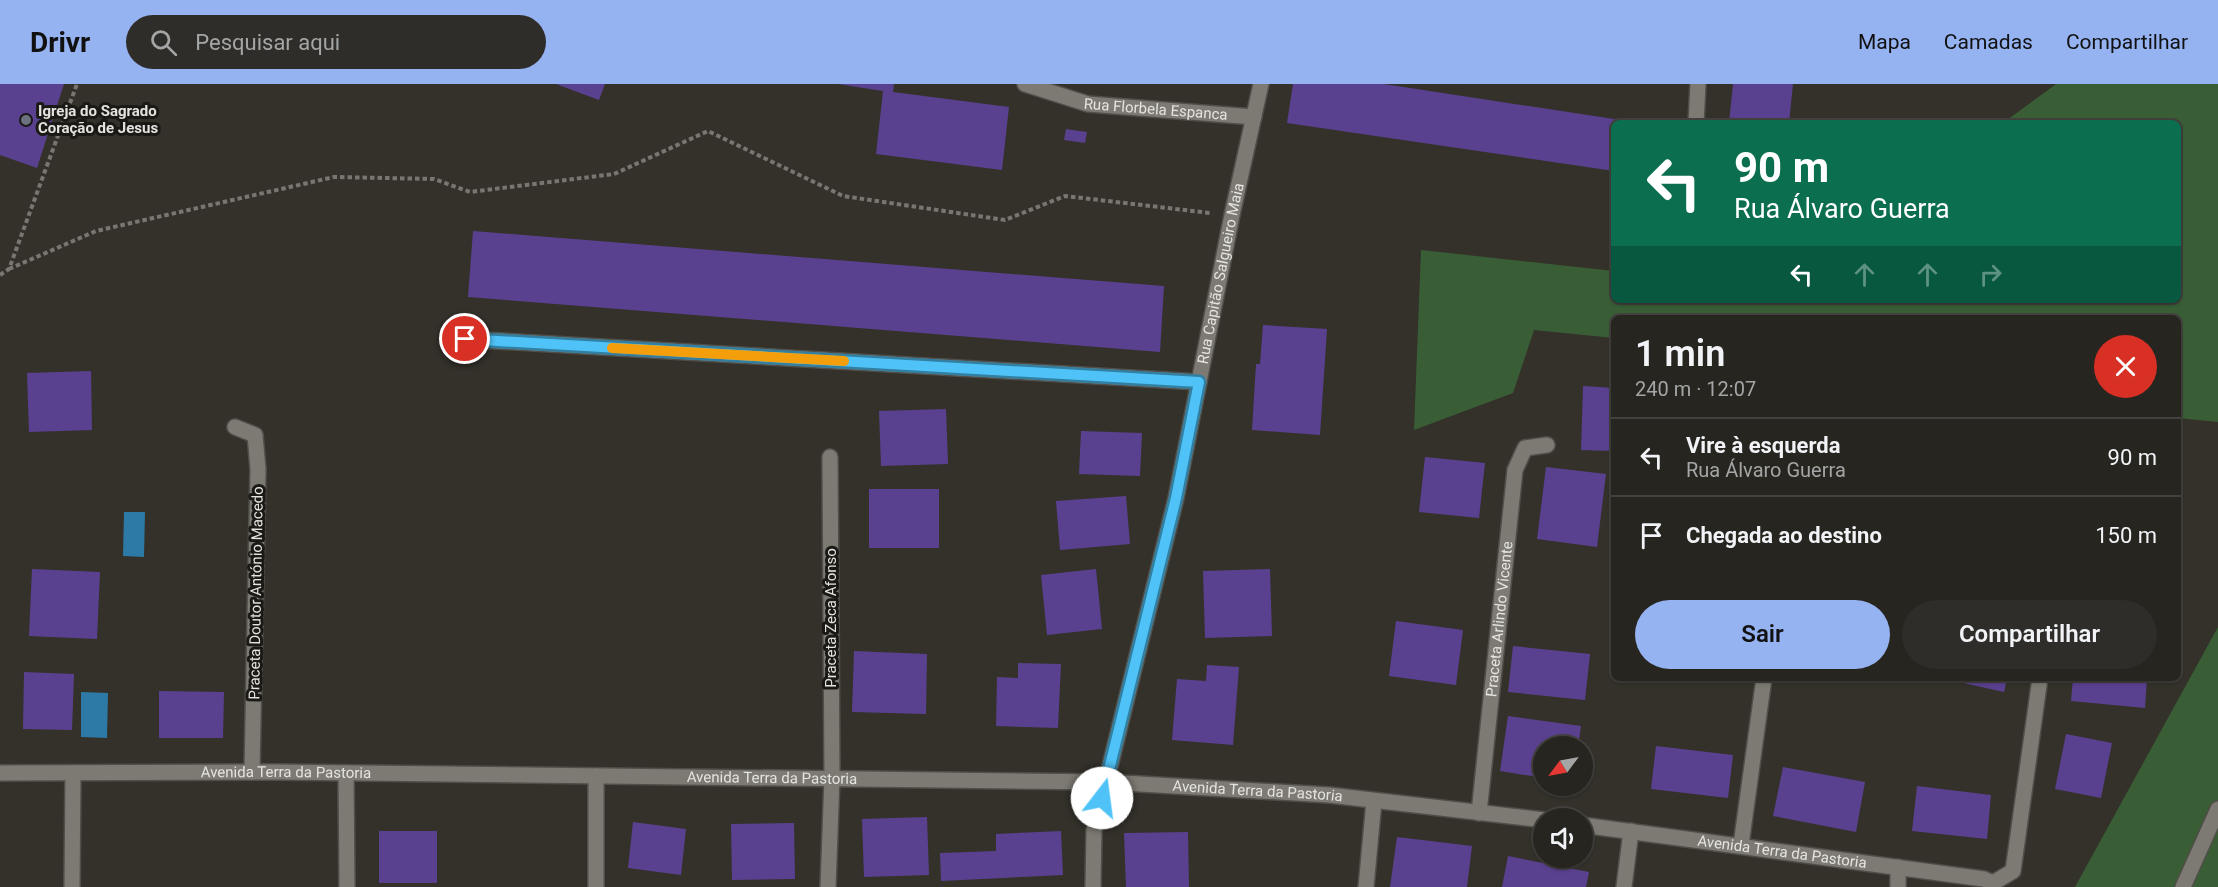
<!DOCTYPE html>
<html lang="pt">
<meta charset="utf-8">
<style>
:root{--surface:#272520;--page:#2f2d29;--text:#f1f3f6;--muted:#a4a5a5;--line:#43423e;--accent:#95b2f1}
body{margin:0;font-family:Roboto,sans-serif;background:var(--page);color:var(--text);height:100vh;display:flex;flex-direction:column;font-size:22px;white-space:nowrap}
*{box-sizing:border-box;margin:0}
p{font-size:20px;color:var(--muted)}
.icon{flex:none;width:33px;height:33px;fill:none;stroke:currentColor;stroke-width:2;stroke-linecap:round;stroke-linejoin:round}
.map{position:relative;flex:1;overflow:hidden}
.drawer{position:absolute;left:1611px;top:231px;width:570px;height:366px;display:flex;flex-direction:column;background:var(--surface);border-radius:9px;box-shadow:0 2px 4px #0004,0 0 0 2px var(--line)}
.drawer>*{flex:none}
.banner{position:absolute;left:1611px;top:36px;width:570px;height:183px;border-radius:9px;box-shadow:0 2px 4px #0004,0 0 0 2px var(--line);background:#0b6e4f;color:#fff;overflow:hidden}
.needle{width:39px;rotate:238deg}
.controls{position:absolute;left:1533px;top:652px;display:grid;gap:12px}
.controls a{display:grid;place-items:center;width:60px;height:60px;border-radius:50%;background:var(--surface);box-shadow:0 2px 4px #0004,0 0 0 2px var(--line);font-size:30px}
.pin{position:absolute;display:grid;place-items:center;width:51px;height:51px;color:#fff;margin:-26px;border:3px solid #fff;border-radius:50%;box-shadow:0 2px 6px #0007}
.me{position:absolute;width:66px;margin:-33px;rotate:15deg;stroke-linejoin:round;filter:drop-shadow(0 0 4px #0008)}
.turn{display:flex;align-items:center;gap:21px;height:126px;padding:0 24px;font-size:27px}
.turn .icon{width:78px;height:78px;stroke-width:2.5}
.turn b{display:block;font-size:42px;line-height:51px}
.lanes{display:flex;align-items:center;height:57px;padding:0 24px;background:#0003;justify-content:center;gap:30px;direction:ltr}
.lanes .off{opacity:.35}
.round{display:grid;place-items:center;flex:none;width:63px;height:63px;border-radius:32px;background:var(--page)}
.headline{display:flex;align-items:center;justify-content:space-between;height:102px;padding:0 24px}
h1{font-size:36px;font-weight:600;line-height:45px}
.action{display:flex;gap:12px;margin-top:auto;padding:12px 24px}
.action a{flex:1;height:69px;border-radius:36px;background:var(--accent);color:#111;font-size:24px;font-weight:600;line-height:69px;text-align:center}
.action a+a{background:var(--page);color:var(--text)}
ul{padding:0;list-style:none}
li{display:flex;align-items:center;gap:18px;height:78px;padding:0 24px;border-top:2px solid var(--line)}
li div{flex:1}
li b{display:block;font-size:22px}
li em{font-style:normal}
header{display:flex;align-items:center;gap:36px;box-sizing:border-box;height:84px;padding:0 30px;background:var(--accent);color:#111}
header strong{font-size:28px}
nav{display:flex;gap:33px;margin-inline-start:auto;font-size:21px}
.search{width:420px;height:54px;background:var(--page);display:flex;align-items:center;gap:15px;box-sizing:border-box;padding:0 21px;border-radius:33px;color:var(--muted);font-size:22px}
.map>svg:first-child{display:block}
.green{fill:#395e35}
.water{fill:#2c7aa5}
.building{fill:#5a418f}
.lines{fill:none;stroke-linecap:round;stroke-linejoin:round}
.minor-casing{stroke:#504e48;stroke-width:18}
.path{stroke:#797671;stroke-width:4;stroke-dasharray:4.5 3;stroke-linecap:butt}
.minor{stroke:#7d7a73;stroke-width:15}
.route-casing{stroke:#337fa1;stroke-width:15}
.route{stroke:#4fc3f7;stroke-width:10}
.slow{stroke:#f59e0b;stroke-width:10}
.worship-dot{fill:#6b7280;stroke:#1a1916;stroke-width:2}
.labels{text-anchor:middle;dominant-baseline:central;stroke-width:6;stroke-linejoin:round;paint-order:stroke}
.street-label{font-size:15px;fill:#e5e3df;stroke:#1a1916}
.poi-label{font-size:15px;font-weight:bold;fill:#e5e3df;stroke:#1a1916;text-anchor:start}
</style>
<header>
<strong>Drivr</strong>
<div class="search"><svg class="icon" aria-label="search" viewBox="0 0 24 24"><circle cx="10" cy="10" r="6"/><path d="M15 15l6 6"/></svg>Pesquisar aqui</div>
<nav><a>Mapa</a><a>Camadas</a><a>Compartilhar</a></nav>
</header>
<div class="map">
<svg width="2218" height="803" viewBox="0 0 2218 803">
<rect width="100%" height="100%" fill="#34312b"/>
<!-- green -->
<path class="green" d="M2056 0H2218V338L2178 334V234H1614V254L1534 246 1513 309 1414 346 1421 166 1614 187V216H2178V39H2003Z
M2218 543V803H2075Z"/>
<!-- water -->
<path class="water" d="M124 428H145L144 473 123 472Z
M81 608 108 609 107 654 81 653Z"/>
<!-- building -->
<path class="building" d="M0 0H64L37 84 0 71Z
M556 0H605L599 16Z
M838 0H894L893 8 1009 23 1002 86 876 70 883 7Z
M1293 0H1384L1640 39H1614V87L1287 39Z
M1733 0H1793L1789 39H1729Z
M1066 45 1087 48 1085 59 1064 56Z
M473 147 1164 202 1160 268 468 213Z
M1263 241 1327 245 1320 351 1252 346 1256 280H1260Z
M91 287 92 346 29 348 27 289Z
M1583 302 1614 304V367L1581 366Z
M946 325 948 380 881 382 879 327Z
M1081 347 1142 349 1140 392 1079 390Z
M1425 373 1485 379 1479 434 1419 428Z
M1546 383 1606 390 1597 463 1537 455Z
M869 405H939V464H869Z
M1126 412 1130 460 1060 466 1056 417Z
M32 485 100 488 97 555 29 552Z
M1096 485 1102 545 1047 551 1041 491Z
M1270 485 1272 552 1205 554 1203 487Z
M1396 537 1463 546 1456 601 1389 592Z
M1513 562 1590 570 1585 616 1508 608Z
M854 567 927 570 926 630 852 628Z
M1018 579 1061 580 1058 644 996 642 997 593 1018 594Z
M1207 581 1239 583 1233 661 1172 656 1177 595 1206 597Z
M24 588 74 590 72 646 23 645Z
M1941 594H2007L2004 608Z
M2073 594H2147L2145 624 2071 617Z
M159 607 224 608 223 654H159Z
M1508 632 1581 642 1578 663H1544V694L1500 687Z
M2066 650 2112 659 2101 714 2055 705Z
M1656 662 1733 671 1728 714 1651 705Z
M1783 683 1865 698 1856 748 1773 732Z
M1917 702 1991 711 1987 755 1912 747Z
M927 733 929 791 864 793 862 735Z
M633 738 686 745 681 791 628 784Z
M794 739 795 795 732 796 731 740Z
M379 747H437V799H379Z
M1061 747 1063 791 941 797 940 769 996 767V750Z
M1188 748 1189 803H1126L1124 749Z
M1397 753 1472 762 1467 803H1390Z
M1508 772 1589 788 1586 803H1502Z"/>
<g class="lines">
<defs>
<g id="minor">
<path id="s1" d="M1025 0 1088 20 1254 33"/>
<path d="M1696 39 1698 0"/>
<path d="M465 255 1199 298"/>
<path d="M235 343 255 351 258 385 252 688"/>
<path id="s2" d="M0 689 276 688 1106 698 1329 711 1544 736"/>
<path d="M346 689 347 803"/>
<path id="s3" d="M1479 729 1515 386 1525 364 1547 361"/>
<path id="s4" d="M1582 741 1984 795 1993 799 2013 787 2040 594"/>
<path d="M1741 761 1764 594"/>
<path d="M72 803 73 689"/>
<path d="M596 803V692"/>
<path d="M828 803 832 694 830 373"/>
<path id="s5" d="M1093 803 1094 747 1176 414 1232 131 1261 0"/>
<path d="M1366 803 1374 717"/>
<path d="M1624 803 1631 747"/>
<path d="M1898 803V783"/>
<path d="M2183 803 2218 725"/>
</g>
</defs>
<!-- minor casing -->
<use href="#minor" class="minor-casing"/>
<!-- path -->
<path class="path" d="M9 185 96 147 334 93 434 95 470 108 614 90 708 47 843 112 1005 136 1065 112 1210 129
M0 191 9 185 77 0"/>
<!-- minor -->
<use href="#minor" class="minor"/>
</g>
<g class="lines">
<defs>
<path id="route" d="M465 255 1199 298 1176 414 1102 714"/>
</defs>
<!-- route casing -->
<use href="#route" class="route-casing"/>
<!-- route -->
<use href="#route" class="route"/>
<!-- slow -->
<path class="slow" d="M612 264 844 277"/>
</g>
<!-- markers -->
<circle class="worship-dot" cx="26" cy="36" r="6"/>
<g class="labels">
<!-- street labels -->
<g class="street-label">
<text stroke="none"><textPath href="#s1" startOffset="134">Rua Florbela Espanca</textPath></text>
<text stroke="none"><textPath href="#s5" startOffset="628">Rua Capitão Salgueiro Maia</textPath></text>
<text transform="translate(256 509) rotate(-89)">Praceta Doutor António Macedo</text>
<text transform="translate(831 534) rotate(-90)">Praceta Zeca Afonso</text>
<text stroke="none"><textPath href="#s3" startOffset="195">Praceta Arlindo Vicente</textPath></text>
<text stroke="none"><textPath href="#s2" startOffset="286">Avenida Terra da Pastoria</textPath></text>
<text stroke="none"><textPath href="#s2" startOffset="772">Avenida Terra da Pastoria</textPath></text>
<text stroke="none"><textPath href="#s2" startOffset="1258">Avenida Terra da Pastoria</textPath></text>
<text stroke="none"><textPath href="#s4" startOffset="202">Avenida Terra da Pastoria</textPath></text>
</g>
<!-- poi labels -->
<g class="poi-label">
<text x="38" y="27">Igreja do Sagrado<tspan x="38" dy="17">Coração de Jesus</tspan></text>
</g>
</g>
</svg>
<div class="controls">
<a><svg class="needle" viewBox="-14 -14 28 28"><path d="M0-13l5 13h-10z" fill="#e53935"/><path d="M0 13l5-13h-10z" fill="#a4a5a5"/></svg></a>
<a><svg class="icon" aria-label="sound" viewBox="0 0 24 24"><path d="M4 9h4l5-4v14l-5-4H4zM17 9q2 3 0 6"/></svg></a>
</div>
<div class="pin" style="left:465px;top:255px;background:#d93025"><svg class="icon" aria-label="arrive" viewBox="0 0 24 24"><path d="M6 21V4h12l-3 4 3 4H6"/></svg></div>
<svg class="me" style="left:1102px;top:714px" viewBox="-20 -20 40 40"><circle r="19" fill="#fff"/><path d="M0-13L10 11 0 6-10 11z" fill="#4fc3f7"/></svg>
<div class="banner">
<div class="turn"><svg class="icon" aria-label="left" viewBox="0 0 24 24"><path d="M17 20v-9H6M10 6l-5 5 5 5"/></svg><div><b>90 m</b>Rua Álvaro Guerra</div></div>
<div class="lanes"><svg class="icon" aria-label="left" viewBox="0 0 24 24"><path d="M17 20v-9H6M10 6l-5 5 5 5"/></svg><svg class="icon off" aria-label="ahead" viewBox="0 0 24 24"><path d="M12 20V5M6 11l6-6 6 6"/></svg><svg class="icon off" aria-label="ahead" viewBox="0 0 24 24"><path d="M12 20V5M6 11l6-6 6 6"/></svg><svg class="icon off" aria-label="right" viewBox="0 0 24 24"><path d="M7 20v-9h11M14 6l5 5-5 5"/></svg></div>
</div>
<section class="drawer">
<div class="headline"><div><h1>1 min</h1><p>240 m · 12:07</p></div><a class="round" style="background:#d93025;color:#fff"><svg class="icon" aria-label="close" viewBox="0 0 24 24"><path d="M6 6l12 12M18 6L6 18"/></svg></a></div>
<ul>
<li><svg class="icon" aria-label="left" viewBox="0 0 24 24"><path d="M17 20v-9H6M10 6l-5 5 5 5"/></svg><div><b>Vire à esquerda</b><p>Rua Álvaro Guerra</p></div><em>90 m</em></li>
<li><svg class="icon" aria-label="arrive" viewBox="0 0 24 24"><path d="M6 21V4h12l-3 4 3 4H6"/></svg><div><b>Chegada ao destino</b></div><em>150 m</em></li>
</ul>
<div class="action"><a>Sair</a><a>Compartilhar</a></div>
</section>
</div>
